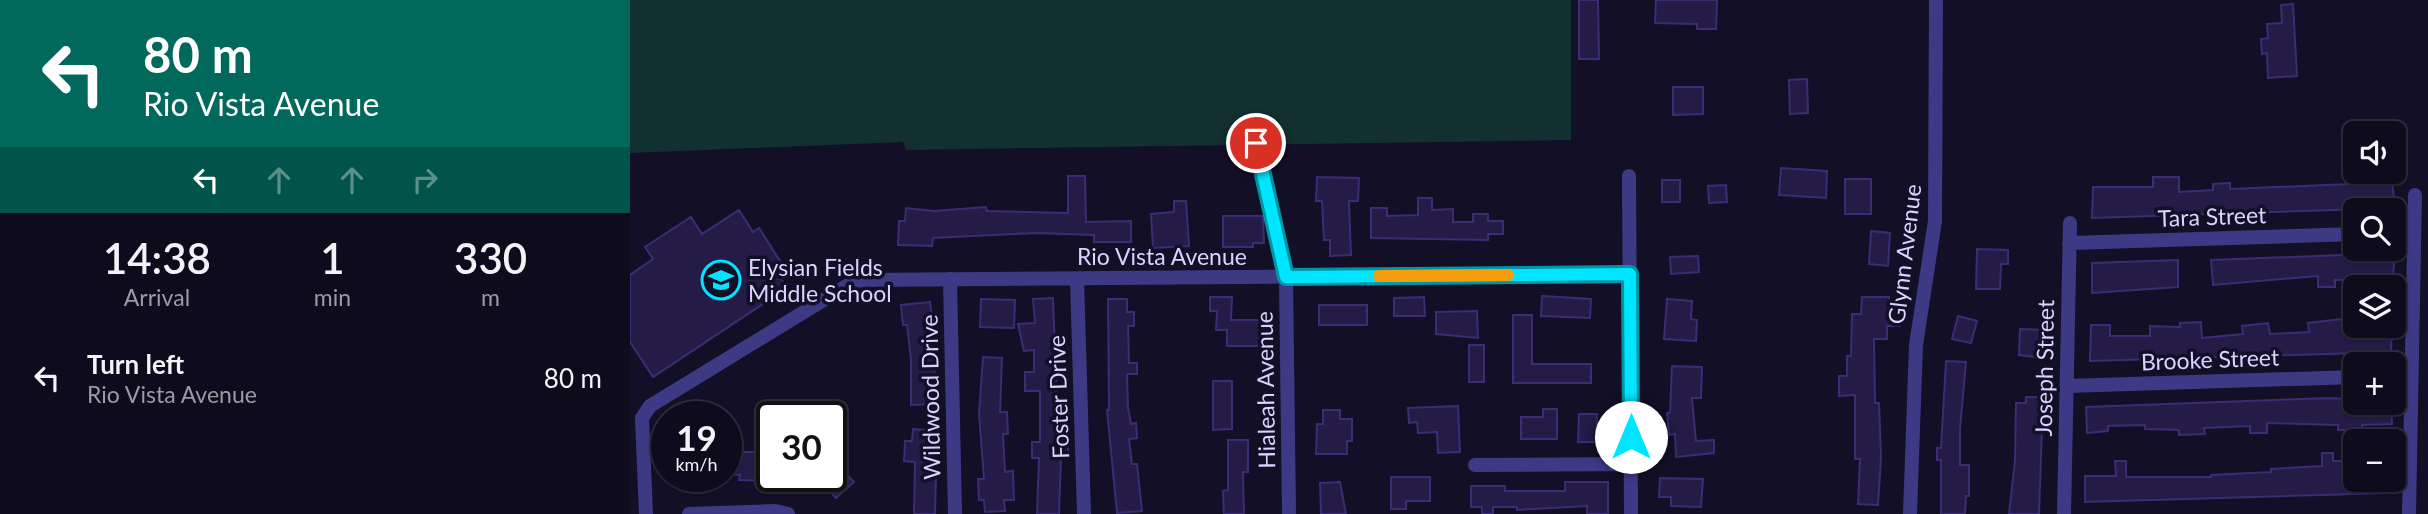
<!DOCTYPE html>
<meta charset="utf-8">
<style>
:root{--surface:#0e0b1c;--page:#1c1929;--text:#f1f3f6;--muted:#9b9ba3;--line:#2e2b3b}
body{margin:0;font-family:Lato,sans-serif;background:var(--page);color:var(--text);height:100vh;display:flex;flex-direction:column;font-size:26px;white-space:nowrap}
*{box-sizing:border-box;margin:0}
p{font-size:23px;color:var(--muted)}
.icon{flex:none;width:38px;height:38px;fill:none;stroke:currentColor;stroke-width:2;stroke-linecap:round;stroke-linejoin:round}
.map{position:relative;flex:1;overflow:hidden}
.details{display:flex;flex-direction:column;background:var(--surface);width:630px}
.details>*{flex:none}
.banner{background:#00695c;color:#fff;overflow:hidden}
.tools{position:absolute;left:1713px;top:121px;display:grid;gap:14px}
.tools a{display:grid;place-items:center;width:63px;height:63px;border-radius:10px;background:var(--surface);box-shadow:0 2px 5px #0004,0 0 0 2px var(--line);font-size:35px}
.speed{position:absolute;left:21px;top:401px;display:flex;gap:14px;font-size:35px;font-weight:700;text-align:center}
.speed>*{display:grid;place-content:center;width:91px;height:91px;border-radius:50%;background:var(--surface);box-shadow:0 2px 5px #0004,0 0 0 2px var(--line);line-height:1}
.speed small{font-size:18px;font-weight:400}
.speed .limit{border:4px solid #111;border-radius:10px;background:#fff;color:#111}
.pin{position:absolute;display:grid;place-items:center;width:60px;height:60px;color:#fff;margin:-30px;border:4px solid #fff;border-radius:50%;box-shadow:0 2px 7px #0007}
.me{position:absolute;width:77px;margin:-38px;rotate:0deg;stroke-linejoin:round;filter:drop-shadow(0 0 5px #0008)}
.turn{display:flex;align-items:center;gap:24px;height:147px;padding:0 28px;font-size:32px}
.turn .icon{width:91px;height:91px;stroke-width:2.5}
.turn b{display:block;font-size:49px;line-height:60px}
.lanes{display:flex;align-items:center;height:66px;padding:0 28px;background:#0003;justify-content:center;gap:35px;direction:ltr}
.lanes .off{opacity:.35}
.eta{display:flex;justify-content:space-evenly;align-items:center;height:119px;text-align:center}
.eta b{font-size:42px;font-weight:600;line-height:49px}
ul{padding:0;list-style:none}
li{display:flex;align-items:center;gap:21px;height:91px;padding:0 28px}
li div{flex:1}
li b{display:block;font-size:26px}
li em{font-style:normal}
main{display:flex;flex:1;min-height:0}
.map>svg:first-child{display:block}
.green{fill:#12302f}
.building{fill:#241b47;stroke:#3b2d73;stroke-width:2}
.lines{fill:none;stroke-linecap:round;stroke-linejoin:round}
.street{stroke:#3d3a85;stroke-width:14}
.route-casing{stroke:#0095a6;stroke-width:18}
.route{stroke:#00e5ff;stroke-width:12}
.slow{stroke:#f59e0b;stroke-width:12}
.labels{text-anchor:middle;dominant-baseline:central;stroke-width:7;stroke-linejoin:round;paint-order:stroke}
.street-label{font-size:23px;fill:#d9d4ff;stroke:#130f26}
.poi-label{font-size:23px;fill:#d9d4ff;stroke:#130f26;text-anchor:start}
</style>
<main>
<section class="details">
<div class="banner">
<div class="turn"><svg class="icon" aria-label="left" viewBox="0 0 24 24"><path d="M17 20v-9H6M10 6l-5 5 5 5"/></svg><div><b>80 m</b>Rio Vista Avenue</div></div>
<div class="lanes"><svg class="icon" aria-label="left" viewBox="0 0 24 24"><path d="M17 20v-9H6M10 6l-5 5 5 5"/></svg><svg class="icon off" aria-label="ahead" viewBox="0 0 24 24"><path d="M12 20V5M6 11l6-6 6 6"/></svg><svg class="icon off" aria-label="ahead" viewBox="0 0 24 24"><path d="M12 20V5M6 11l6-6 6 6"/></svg><svg class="icon off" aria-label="right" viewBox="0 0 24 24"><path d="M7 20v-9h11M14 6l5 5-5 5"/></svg></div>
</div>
<div class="eta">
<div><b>14:38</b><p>Arrival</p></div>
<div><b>1</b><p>min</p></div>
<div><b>330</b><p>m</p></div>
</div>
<ul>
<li><svg class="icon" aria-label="left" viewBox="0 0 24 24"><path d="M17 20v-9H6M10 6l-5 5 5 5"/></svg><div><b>Turn left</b><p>Rio Vista Avenue</p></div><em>80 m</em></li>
</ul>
</section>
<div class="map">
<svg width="1798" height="514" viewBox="0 0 1798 514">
<rect width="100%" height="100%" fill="#130f26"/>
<!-- green -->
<path class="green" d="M0 0H941V140L276 150 273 142 0 153Z"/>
<!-- building -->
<path class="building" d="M949 0H968L969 59H949Z
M1026 0H1087L1086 29H1067V24L1025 23Z
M1663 4 1667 76 1638 78 1637 53 1632 54 1631 39 1638 38 1637 24 1652 23 1651 5Z
M1177 79 1178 113 1160 114 1159 80Z
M1043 87H1073V114L1043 115Z
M1151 168 1197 171 1196 198 1149 195Z
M1761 172 1765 208 1462 218 1463 187H1523V177H1549V192L1583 190V184L1600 183V189L1743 183 1742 174Z
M438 176H455L456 222 501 221V242H464V235L406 233 303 238 302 246 268 245 269 221H275L276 208 304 211 356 207 357 211 438 213Z
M687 177 729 178 728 201H719L721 255 700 256V240H694L692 201H686Z
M1215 179H1241V214H1215Z
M1032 180H1050V202H1032Z
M1096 185 1097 202 1079 203 1078 186Z
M788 198H802V210L823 209V222H843V214H858V221H873V234H858V240L741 238V208H757V216L788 215Z
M544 201H556L559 246 523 248 521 214 544 212Z
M109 210 123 232 129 228 152 264 145 269 157 288 23 377 0 342V275L23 259 15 247 61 217 72 234Z
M593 216H633L634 243H623V247H593Z
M1241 231 1260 233 1258 266 1239 264Z
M1347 249 1378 250V264H1371L1370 289H1346Z
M1739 254 1765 256 1762 284 1742 282V279L1705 280V287H1688V276L1583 285 1581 260Z
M1068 256 1069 272 1041 274 1040 257Z
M1548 260V287L1462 293V263Z
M912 296 961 299 960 318 911 316Z
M580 297H602L601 320H632L631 346H597V330H586L587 311H580Z
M794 297 795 316H764V298Z
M1232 297H1259V310H1270V326H1257V339H1244L1245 403H1249L1251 457 1248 505 1228 504 1230 459H1225V395L1209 396V376H1217V356H1221L1222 314H1231Z
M423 298 427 408H431V442H438V457H431L429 514H407L409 458H402V442H410V391H395V372H404V350L394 351 388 324 405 323 403 299Z
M351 299 385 300 384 328 350 327Z
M478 299H497V312H504V326H498L499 363H507V374H497L498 408 501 424 506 423 507 438 499 439 502 464H507L512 511 487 513 477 410H479Z
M1037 299 1062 301 1061 319 1067 320 1066 341 1034 339Z
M300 302 305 344 304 404 281 405V360L277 325H273L271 305Z
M689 305H737V325H689Z
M847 311 848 338 806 334V312Z
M883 315H902V364H961V383H883Z
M1328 316 1347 321 1341 343 1322 339Z
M1712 319 1726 320V326H1762L1761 352 1460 361 1461 325H1480V336H1520V326L1550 327V323L1571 322 1572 338 1613 334 1612 326 1638 323 1640 334 1679 332 1678 323Z
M1390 329 1414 330 1413 358 1389 355Z
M839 345H854V382H839Z
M353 357 372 358 370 412H377L378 434H373L375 472 383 471 384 500H374L375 511 355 512 354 500H349L348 479H354L349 414Z
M1316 361 1336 362 1330 429V465H1339V496H1336L1335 514H1311V460H1307V448H1311Z
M1042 366 1072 367 1071 398H1062L1066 441 1084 440V453L1046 457 1045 434 1039 435 1037 413H1040Z
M583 381H602V429L583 430Z
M1396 397H1413L1409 514H1379L1385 460 1386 403H1396Z
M1700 398 1761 402 1762 424 1732 425V430H1708V425L1637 423V433H1620V426L1574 428 1575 434 1549 435V430L1515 429V425L1478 426V431L1457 433 1456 407Z
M828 406 830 452 808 453 807 432 788 433 787 422 779 423 778 408Z
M913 409H927V439H891V417H913Z
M693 410H710V419H722V441H717V454H686L687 424H693Z
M949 414H967L966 442H948Z
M283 429 305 431 302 473 306 474 305 514H284L285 462 274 461 275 441H282Z
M598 440H618V472H613L614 514H594L593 491 598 490Z
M96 452H140V481L109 480 110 475 96 474Z
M1692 453H1703V461H1726V480H1757L1758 493 1455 502V476H1486L1485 461H1496V477H1581V475L1641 472V469L1692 466Z
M201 458 224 482 206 498 186 476H201Z
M761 477H800V501H776V509H761Z
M1030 478 1073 479 1071 507 1041 506V497H1029Z
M710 482 716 514H691L690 483Z
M935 482H978V514H957V506L887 510V507H863V514H852V507H841V486H875V491H935Z"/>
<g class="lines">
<!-- street -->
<path class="street" d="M626 143 656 277 659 514
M999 176 1001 514
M1764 233H1784
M1439 243 1726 234
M320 279 325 514
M447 279 454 514
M1764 376H1781
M1437 386 1726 377
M845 465 1001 464
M16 514 12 418 20 406 223 282 233 280 1000 274
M59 514 146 511 158 514
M1280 514 1286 345 1305 221 1306 0
M1434 514 1440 223
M1779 514 1785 195"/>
</g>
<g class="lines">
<defs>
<path id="route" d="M626 143 656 277 1000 274 1001 437"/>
</defs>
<!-- route casing -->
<use href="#route" class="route-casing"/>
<!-- route -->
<use href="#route" class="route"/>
<!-- slow -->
<path class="slow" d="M749 276 878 275"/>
</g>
<!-- icons -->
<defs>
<symbol id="school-ring" viewBox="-11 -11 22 22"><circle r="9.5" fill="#130f26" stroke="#00e5ff" stroke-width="1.5"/><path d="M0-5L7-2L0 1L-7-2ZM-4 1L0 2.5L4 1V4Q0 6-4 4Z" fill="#00e5ff"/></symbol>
</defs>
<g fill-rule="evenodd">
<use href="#school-ring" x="69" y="258" width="44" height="44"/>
</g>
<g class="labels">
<!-- street labels -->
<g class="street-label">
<text transform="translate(1582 216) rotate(-2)">Tara Street</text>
<text transform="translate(1274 254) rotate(-83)">Glynn Avenue</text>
<text x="532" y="256">Rio Vista Avenue</text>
<text transform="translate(1580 359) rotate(-2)">Brooke Street</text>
<text transform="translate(1414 368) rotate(-89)">Joseph Street</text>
<text transform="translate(635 390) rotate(-91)">Hialeah Avenue</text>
<text transform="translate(300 397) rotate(-91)">Wildwood Drive</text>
<text transform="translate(428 397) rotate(-92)">Foster Drive</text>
</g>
<!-- poi labels -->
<g class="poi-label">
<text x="118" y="267">Elysian Fields<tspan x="118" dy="26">Middle School</tspan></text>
</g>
</g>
</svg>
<div class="tools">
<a><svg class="icon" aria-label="sound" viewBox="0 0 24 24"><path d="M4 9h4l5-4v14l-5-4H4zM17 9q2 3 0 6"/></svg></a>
<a><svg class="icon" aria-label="search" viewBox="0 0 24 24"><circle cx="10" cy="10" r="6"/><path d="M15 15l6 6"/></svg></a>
<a><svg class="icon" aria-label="layers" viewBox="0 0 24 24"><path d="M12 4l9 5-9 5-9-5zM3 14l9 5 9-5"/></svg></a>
<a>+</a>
<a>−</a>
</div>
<div class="speed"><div>19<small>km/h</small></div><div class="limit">30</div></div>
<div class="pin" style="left:626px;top:143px;background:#d93025"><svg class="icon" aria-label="arrive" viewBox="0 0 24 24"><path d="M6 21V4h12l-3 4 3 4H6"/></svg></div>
<svg class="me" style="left:1001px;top:437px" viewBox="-20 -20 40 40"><circle r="19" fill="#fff"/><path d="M0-13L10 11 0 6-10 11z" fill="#00e5ff"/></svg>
</div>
</main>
